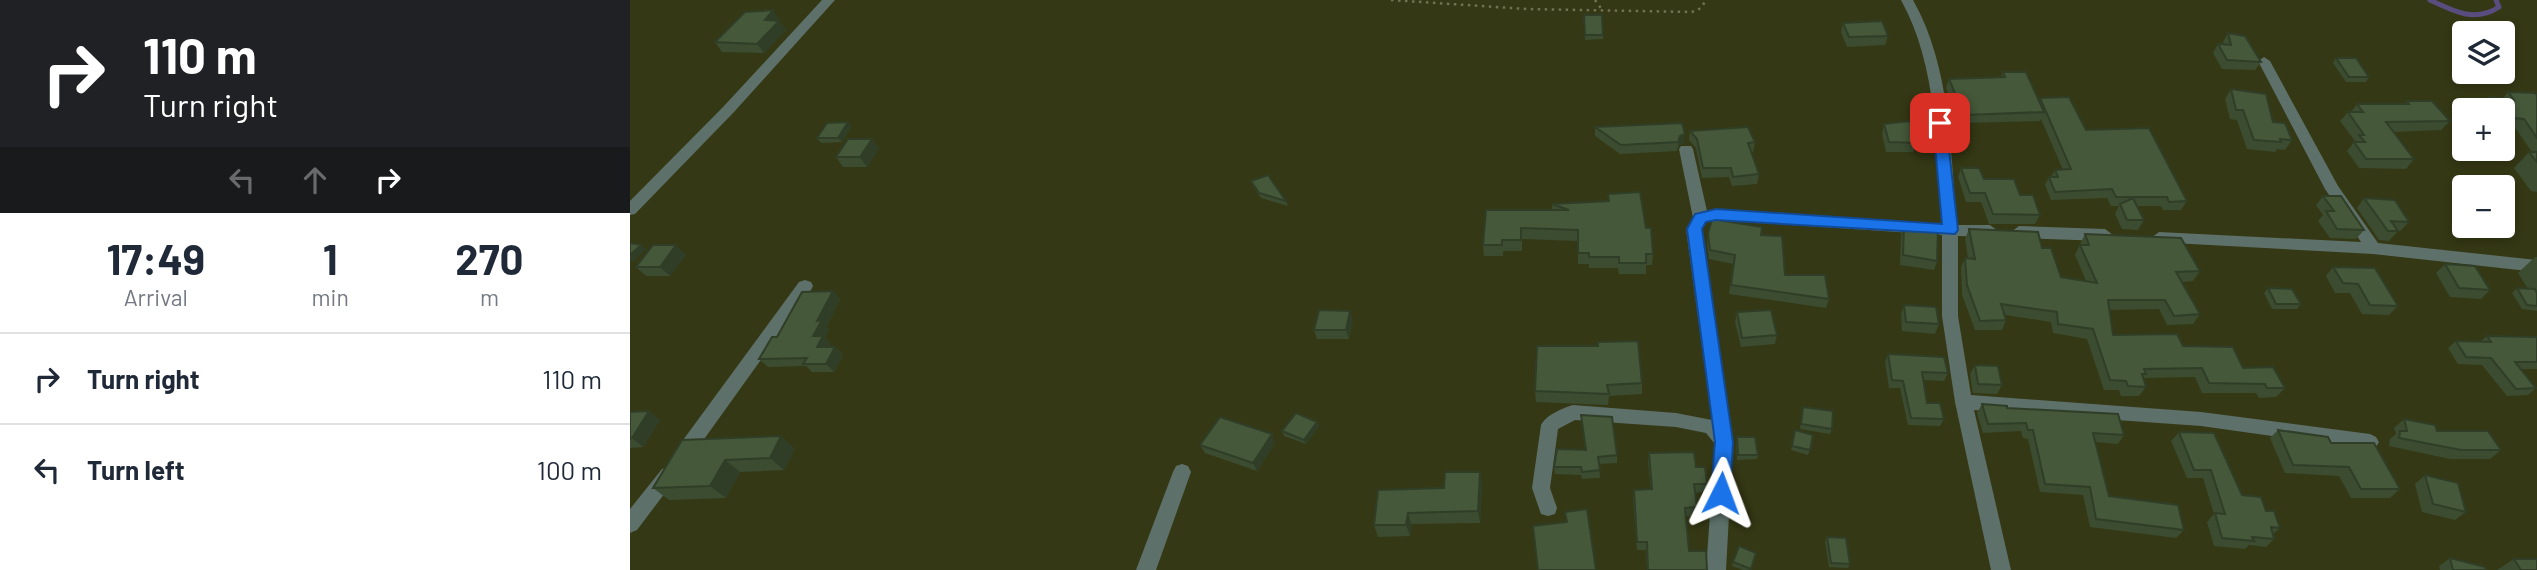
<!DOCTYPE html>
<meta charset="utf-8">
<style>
:root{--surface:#fff;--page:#f2f2f3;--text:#1f2937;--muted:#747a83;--line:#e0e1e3}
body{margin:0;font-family:Barlow,sans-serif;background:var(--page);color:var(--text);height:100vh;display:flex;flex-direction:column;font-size:26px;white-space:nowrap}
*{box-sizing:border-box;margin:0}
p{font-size:23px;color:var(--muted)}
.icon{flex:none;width:38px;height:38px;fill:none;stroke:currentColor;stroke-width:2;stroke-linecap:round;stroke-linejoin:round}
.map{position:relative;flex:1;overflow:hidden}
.side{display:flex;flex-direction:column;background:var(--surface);width:630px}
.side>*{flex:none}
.hud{background:#202124;color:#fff;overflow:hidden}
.tools{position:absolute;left:1822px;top:21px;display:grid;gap:14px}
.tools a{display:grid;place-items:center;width:63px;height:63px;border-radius:7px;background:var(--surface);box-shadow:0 4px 10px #0003;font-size:35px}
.pin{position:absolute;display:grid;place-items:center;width:60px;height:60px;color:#fff;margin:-30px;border-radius:14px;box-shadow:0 4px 10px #0006}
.me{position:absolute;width:77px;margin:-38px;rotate:3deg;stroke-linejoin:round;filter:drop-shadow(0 0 5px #0008)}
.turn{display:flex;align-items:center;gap:24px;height:147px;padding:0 28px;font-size:32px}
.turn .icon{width:91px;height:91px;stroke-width:2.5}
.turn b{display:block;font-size:49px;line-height:60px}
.lanes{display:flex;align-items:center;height:66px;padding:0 28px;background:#0003;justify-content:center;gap:35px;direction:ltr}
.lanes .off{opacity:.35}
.eta{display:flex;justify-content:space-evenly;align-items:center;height:119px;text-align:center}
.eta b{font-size:42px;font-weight:700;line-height:49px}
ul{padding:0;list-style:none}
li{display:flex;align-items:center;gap:21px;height:91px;padding:0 28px;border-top:2px solid var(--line)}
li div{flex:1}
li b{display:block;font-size:26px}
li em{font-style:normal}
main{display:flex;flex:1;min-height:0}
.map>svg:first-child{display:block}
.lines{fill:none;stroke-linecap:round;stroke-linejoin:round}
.stream{stroke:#594d7f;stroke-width:5}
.path{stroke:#6f7253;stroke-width:2.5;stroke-dasharray:2.5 4.5;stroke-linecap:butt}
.street{fill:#5d706a;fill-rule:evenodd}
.wall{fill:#3b4c31}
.shaded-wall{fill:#303e28}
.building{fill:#455839;stroke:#303e28;stroke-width:2}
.route{fill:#1a73e8;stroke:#114b97;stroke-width:2}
</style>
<main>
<section class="side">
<div class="hud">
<div class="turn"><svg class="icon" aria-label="right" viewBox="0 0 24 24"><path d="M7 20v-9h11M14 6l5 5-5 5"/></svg><div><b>110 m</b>Turn right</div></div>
<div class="lanes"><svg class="icon off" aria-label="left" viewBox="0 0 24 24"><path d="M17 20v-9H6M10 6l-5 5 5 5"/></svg><svg class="icon off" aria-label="ahead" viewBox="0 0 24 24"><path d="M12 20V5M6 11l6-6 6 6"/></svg><svg class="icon" aria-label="right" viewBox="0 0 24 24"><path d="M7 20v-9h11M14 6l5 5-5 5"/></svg></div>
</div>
<div class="eta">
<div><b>17:49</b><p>Arrival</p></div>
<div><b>1</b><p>min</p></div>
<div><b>270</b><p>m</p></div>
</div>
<ul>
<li><svg class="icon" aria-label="right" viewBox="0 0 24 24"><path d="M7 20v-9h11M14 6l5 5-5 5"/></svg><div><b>Turn right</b></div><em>110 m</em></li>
<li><svg class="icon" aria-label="left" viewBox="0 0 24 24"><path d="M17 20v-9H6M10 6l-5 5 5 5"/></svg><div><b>Turn left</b></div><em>100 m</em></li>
</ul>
</section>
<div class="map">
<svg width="1907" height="570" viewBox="0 0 1907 570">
<rect width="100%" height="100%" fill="#353814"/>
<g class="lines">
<!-- stream -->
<path class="stream" d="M1800 0C1823 11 1845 23 1869 7L1866 0"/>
<!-- path -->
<path class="path" d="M761 0 896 9 1062 12 1071 8 1076 0
M965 0 973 11"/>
<!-- street -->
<path class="street" d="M192 0H205L104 112 5 214 0 215V201L94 106Z
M1271 0H1283C1321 67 1320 150 1327 225H1360L1368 231 1360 237 1328 236V316L1341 395 1571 412 1740 434 1746 437 1749 442 1746 447 1740 450 1571 426 1344 410 1381 570H1361L1325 402 1312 316V235L1086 220 1076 222 1072 229 1103 442 1096 570H1076L1085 444 1076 433 1046 427 945 420 928 429 920 488 927 508 925 514 918 516 911 514 902 488 911 425C916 415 933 408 943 405L1046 413 1082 420 1056 229 1063 218 1049 149 1051 146H1061L1063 149 1077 211 1086 210 1312 224C1306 149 1308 67 1271 0Z
M1634 57 1640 61 1708 186 1748 243 1907 260V272L1743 254 1524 242 1521 238 1529 232 1731 242 1695 189 1628 61Z
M1389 226 1475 229 1483 235 1475 241 1389 238 1381 232Z
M175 280 181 282 183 286 181 290 57 463 51 465 45 463 42 457 45 451 169 282Z
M552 464 558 466 561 472 526 570H506L543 472 546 466Z
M38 467 44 469 47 475 44 481 7 530 0 533V509L32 469Z"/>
</g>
<!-- wall -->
<path class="wall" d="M954 15 973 35V39L955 40Z
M150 20 149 21 156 30 134 53 92 52 85 42Z
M1213 23 1258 36 1255 45 1217 47 1211 32Z
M1598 33 1631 62 1625 70 1592 69 1583 53 1588 44 1594 45 1593 42Z
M1706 58 1739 77 1736 82H1716L1703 63Z
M1373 72 1409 101 1410 98 1456 130 1557 201 1551 210H1533L1531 206H1507L1514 220 1508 230 1492 229 1485 214 1489 206H1481L1477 198 1421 200 1415 185 1419 177H1421L1425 170H1433L1411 119 1410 121 1331 123 1316 88 1319 79 1371 77Z
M1601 89 1643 122 1662 140 1655 150 1647 149 1645 152 1617 149 1607 120 1600 119 1595 99Z
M1878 92 1907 95V192L1901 191 1884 168 1899 152H1902L1886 129 1872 127V110H1854L1852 106 1860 97 1872 99Z
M1777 101 1820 121 1811 130 1763 132 1784 159 1776 169 1729 168 1717 151 1725 141 1710 121 1718 112H1721L1727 104H1775Z
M218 122 221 127 212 142 191 143 187 138Z
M1254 124 1286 143 1283 152H1256L1252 134Z
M965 127 1054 143 1049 145 1047 151 990 154 965 136Z
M1060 131 1125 142 1123 152H1121L1129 174 1127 184 1102 186 1099 177 1072 178 1066 148 1059 140Z
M242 139 249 149 237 167H213L206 157Z
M1331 168 1354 179 1390 195 1410 215 1405 224H1359L1351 202H1336L1328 177Z
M621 181 656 201 658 206 631 198 623 186Z
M978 194 1016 228 1023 254 1022 265H1016V274H989L988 268H959V264H948V241L892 239V251H873V256H854L853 245 922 210V204L978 201Z
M1693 196 1734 230 1726 239 1700 238 1688 221 1693 215 1686 205Z
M1734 198 1779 222 1770 231H1768L1759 241 1749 240 1727 208Z
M1274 225 1307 261 1304 270 1270 265 1271 235Z
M1339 229 1412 248 1431 277 1456 281 1445 255 1455 234 1570 271 1563 281 1552 282 1570 314 1563 324 1537 325 1529 309 1479 310 1483 335 1553 346 1613 368 1655 388 1646 397 1629 398 1626 393H1572L1565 377 1513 378 1516 387 1509 396H1491L1489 390H1474L1457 339 1423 333 1421 322 1375 315 1376 320 1372 330H1345L1332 295 1331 267 1335 258H1338L1335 239Z
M1078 234 1131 235 1155 275 1199 299 1196 308 1099 294 1103 264 1079 259 1077 243Z
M56 255 40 276H16L6 267Z
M1905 257H1907V311L1892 309 1882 293 1887 288 1898 289 1888 273Z
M1815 264 1860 290 1851 299 1820 297 1806 273Z
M1703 267 1768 306 1759 315 1732 314 1720 293H1705L1696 276Z
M1638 288 1671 304 1667 309H1642L1634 293Z
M203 291 210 299 197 326 199 329 195 338 201 344 199 347H205L213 355 204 372H182L176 366 138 367 129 359 147 337Z
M1274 305 1309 324 1305 334 1272 331 1271 314Z
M1107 312 1147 335 1145 344 1111 347 1105 322Z
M723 320 719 339H687L684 330Z
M1857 336 1907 337V369H1891L1906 388 1898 395 1877 396 1852 365 1828 364 1818 348 1826 341H1851Z
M968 346 1012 383V394L979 396 978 405 906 402 905 391Z
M1258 354 1318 373 1314 381 1293 380 1297 403 1314 419 1310 426 1278 425 1270 388H1259L1255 362Z
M1345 365 1372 385 1367 394 1343 393 1340 374Z
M1352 404 1377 408 1494 435 1488 444 1465 442 1479 496 1554 530 1546 538 1460 527 1453 495 1410 492 1398 439 1393 438 1391 431 1353 433 1347 413Z
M1173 407 1202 429 1200 434 1170 429Z
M19 411 30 420 13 447 0 448V412Z
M951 415 987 455V463L969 464 970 478 952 479 951 475 925 474 924 467 955 450Z
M1774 419 1807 431 1871 450 1860 459H1820L1759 446 1760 439 1766 434 1764 428Z
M687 422 689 426 676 444 654 436 652 431Z
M1165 430 1180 450 1178 455 1161 450Z
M1648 430 1701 443 1770 489 1760 498H1721L1709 476 1655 473 1640 438Z
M1549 432 1612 495 1636 511 1650 528 1643 534 1644 539 1636 547 1619 545 1615 549 1584 546 1577 522 1584 514 1573 478H1557L1541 441Z
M151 436 165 449 154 470 110 472 96 498 39 500 23 488Z
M1107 437 1128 455 1127 459 1107 460 1106 441Z
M645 443 627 471 575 453 570 445Z
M1019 453 1066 467 1077 484 1076 492 1065 493 1067 507 1065 516H1055L1059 551 1077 570H1017L1016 550H1007L1003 498 1004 490 1021 489 1018 462Z
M850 472 852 484 850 523 781 524 780 536 748 537 744 525 814 488Z
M1795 475 1836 512 1825 520 1792 512 1785 484Z
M1197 537 1220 564 1218 568 1199 567 1195 541Z
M1126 553 1121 570H1113L1102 566 1103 562Z
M1820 558 1856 570H1810L1809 566Z
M1884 559 1907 570H1867Z"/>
<!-- shaded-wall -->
<path class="shaded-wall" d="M143 10 150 20 146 24 149 21 156 30 134 53 127 44 135 20Z
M218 122 221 127 212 142 208 138Z
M1055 134 1054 143 1049 145 1047 151 1050 136Z
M242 139 249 149 237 167 230 157Z
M11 245 16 249 2 263 0 260V255Z
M46 245 56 255 40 276 30 267Z
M203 291 210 299 197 326 199 329 195 338 201 344 195 356 187 347 183 336 187 321Z
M720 311 723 320 719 339 716 330Z
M205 347 213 355 204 372 196 364Z
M19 411 30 420 13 447 2 438Z
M687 422 689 426 676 444 674 440Z
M642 434 645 443 627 471 623 463Z
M151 436 165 449 154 470 140 458Z
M95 460 110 472 96 498 80 486Z
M850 472 852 484 850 523 848 511Z
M778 513 781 524 780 536 776 525Z"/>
<!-- building -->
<path class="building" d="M143 10 135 20 149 21 127 44 85 42 115 12Z
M954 15H972L973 35H955Z
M1252 21 1258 36 1219 37 1213 23Z
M1598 33 1615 36 1631 62 1597 60 1588 44 1601 45Z
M1706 58H1726L1739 77H1719Z
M1373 72H1396L1414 112 1334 115 1319 79 1375 77Z
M1601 89 1636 94 1643 122 1655 123 1662 140 1650 139 1651 142 1624 140 1613 110H1606Z
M1878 92 1905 93 1907 95V138L1894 119 1872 117V110H1867L1860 97 1884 100Z
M1439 97 1456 130 1519 128 1557 201 1539 202 1537 197H1486L1482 189 1425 192 1419 177H1428L1425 170 1441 169 1410 98Z
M1777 101H1802L1820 121 1756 122 1784 159H1736L1724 142H1735L1729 135H1734L1718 112H1733L1727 104H1779Z
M1280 121 1286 143 1259 142 1254 124Z
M218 122 208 138H187L197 123Z
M1052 123 1055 134 1050 136 1048 142 991 145 965 127Z
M1118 127 1125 142 1118 143 1129 174 1103 177 1101 168H1073L1067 139 1060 131Z
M218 139H242L230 157H206Z
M1899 152H1907V162Z
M1331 168H1349L1354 179H1384L1390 195H1403L1410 215 1363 214 1355 193H1340Z
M638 175 656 201 629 193 621 181Z
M1010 192 1016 228H1021L1023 254H1016V263H989V257H959V253H948V230L891 228V240H872V245H853L856 210H939L922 204 979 201 978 194Z
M1693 196H1711L1734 230 1707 229 1696 211H1704Z
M1503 198 1514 220H1497L1490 204Z
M1734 198 1765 200 1779 222 1761 221 1768 231H1758Z
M1082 219 1132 227 1131 235 1152 236 1155 275H1195L1199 299 1101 285 1105 255 1080 250 1078 234Z
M1274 225 1308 228 1307 261 1273 255Z
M1339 229 1408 232 1412 248H1421L1431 277 1467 283 1450 245H1459L1455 234 1551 238 1570 271 1546 272 1570 314 1544 316 1535 300H1478L1483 335 1547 334 1553 346 1603 347 1613 368 1643 367 1655 388H1637L1635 384 1579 383 1572 368 1514 369 1516 374H1512L1516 387 1498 386 1496 381 1480 380 1463 329 1428 324 1427 312 1371 304 1376 320 1350 321 1337 285 1335 258 1345 259Z
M0 243 11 245 0 255Z
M23 245H46L30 267H6Z
M1815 264 1845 266 1860 290 1829 288Z
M1703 267 1745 268 1768 306 1740 305 1728 284 1713 283Z
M1638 288 1662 289 1671 304H1646Z
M1887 288 1905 289 1907 293V306L1897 305Z
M203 291 187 321 192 320 183 336H193L187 347H205L196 364H173L177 358 129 359 142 337H147L172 292Z
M1274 305 1306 307 1309 324 1276 322Z
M689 310 720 311 716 330H684Z
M1141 310 1147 335 1112 338 1107 312Z
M1857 336 1907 337V362H1885L1906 388 1886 389 1861 358 1836 357 1826 341 1861 342Z
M1008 341 1012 383 977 385 979 394 905 391 907 346H968V342Z
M1258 354 1314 357 1318 373 1292 372 1297 403H1310L1314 419 1281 418 1273 381 1262 380Z
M1345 365 1368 366 1372 385 1348 384Z
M1352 404 1377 406V408L1488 414 1494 435 1463 433 1479 496 1548 505 1554 530 1466 519 1460 487 1415 484 1403 430H1398L1396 423 1358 424Z
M1173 407 1203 411 1202 429 1171 424Z
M19 411 2 438 0 439V412Z
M666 413 687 422 674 440 652 431Z
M951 415 982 417 987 455 968 457 970 470 952 472 951 467H924L927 449 956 450Z
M590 417 642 434 623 463 570 445Z
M1774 419 1805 425 1807 431H1858L1871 450H1831L1769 438 1770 431H1777Z
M1165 430 1183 435 1180 450 1162 446Z
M1648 430 1698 437 1701 443H1744L1770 489H1731L1719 467 1663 465Z
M1549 432 1584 433 1612 495 1631 497 1636 511H1644L1650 528 1641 527 1644 539 1622 537 1624 541 1592 538 1585 513 1595 514 1581 470H1564Z
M151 436 140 458 95 460 80 486 23 488 52 440Z
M1107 437H1125L1128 455H1108Z
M1064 452 1066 467H1075L1077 484H1064L1067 507 1055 508 1059 551H1076L1077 570H1018L1017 542H1007L1004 490 1022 489 1019 453Z
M815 472H850L848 511 778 513 776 525H744L748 490 814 488Z
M1795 475 1828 483 1836 512 1803 504Z
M957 509 966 570H908L903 526 937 522 935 512Z
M1197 537 1216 538 1220 564 1201 563Z
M1109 546 1126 553 1121 569 1103 562Z
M1820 558 1855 567 1856 570H1823Z
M1884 559H1907V570H1891Z"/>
<!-- route -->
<path class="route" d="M1310 118 1316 123 1328 230 1325 234 1086 220 1076 222 1072 229 1103 442 1100 493 1097 499 1091 501 1084 499 1081 493 1085 442 1057 229 1065 214 1086 209 1312 224 1303 123Z"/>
</svg>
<div class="tools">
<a><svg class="icon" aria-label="layers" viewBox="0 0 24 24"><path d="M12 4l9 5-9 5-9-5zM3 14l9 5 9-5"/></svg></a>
<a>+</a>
<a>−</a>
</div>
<div class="pin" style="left:1310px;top:123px;background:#d93025"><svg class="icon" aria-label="arrive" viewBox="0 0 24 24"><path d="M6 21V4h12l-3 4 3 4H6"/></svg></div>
<svg class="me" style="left:1091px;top:493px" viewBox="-20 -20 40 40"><path d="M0-17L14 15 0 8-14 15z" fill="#1a73e8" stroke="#fff" stroke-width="4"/></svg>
</div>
</main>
